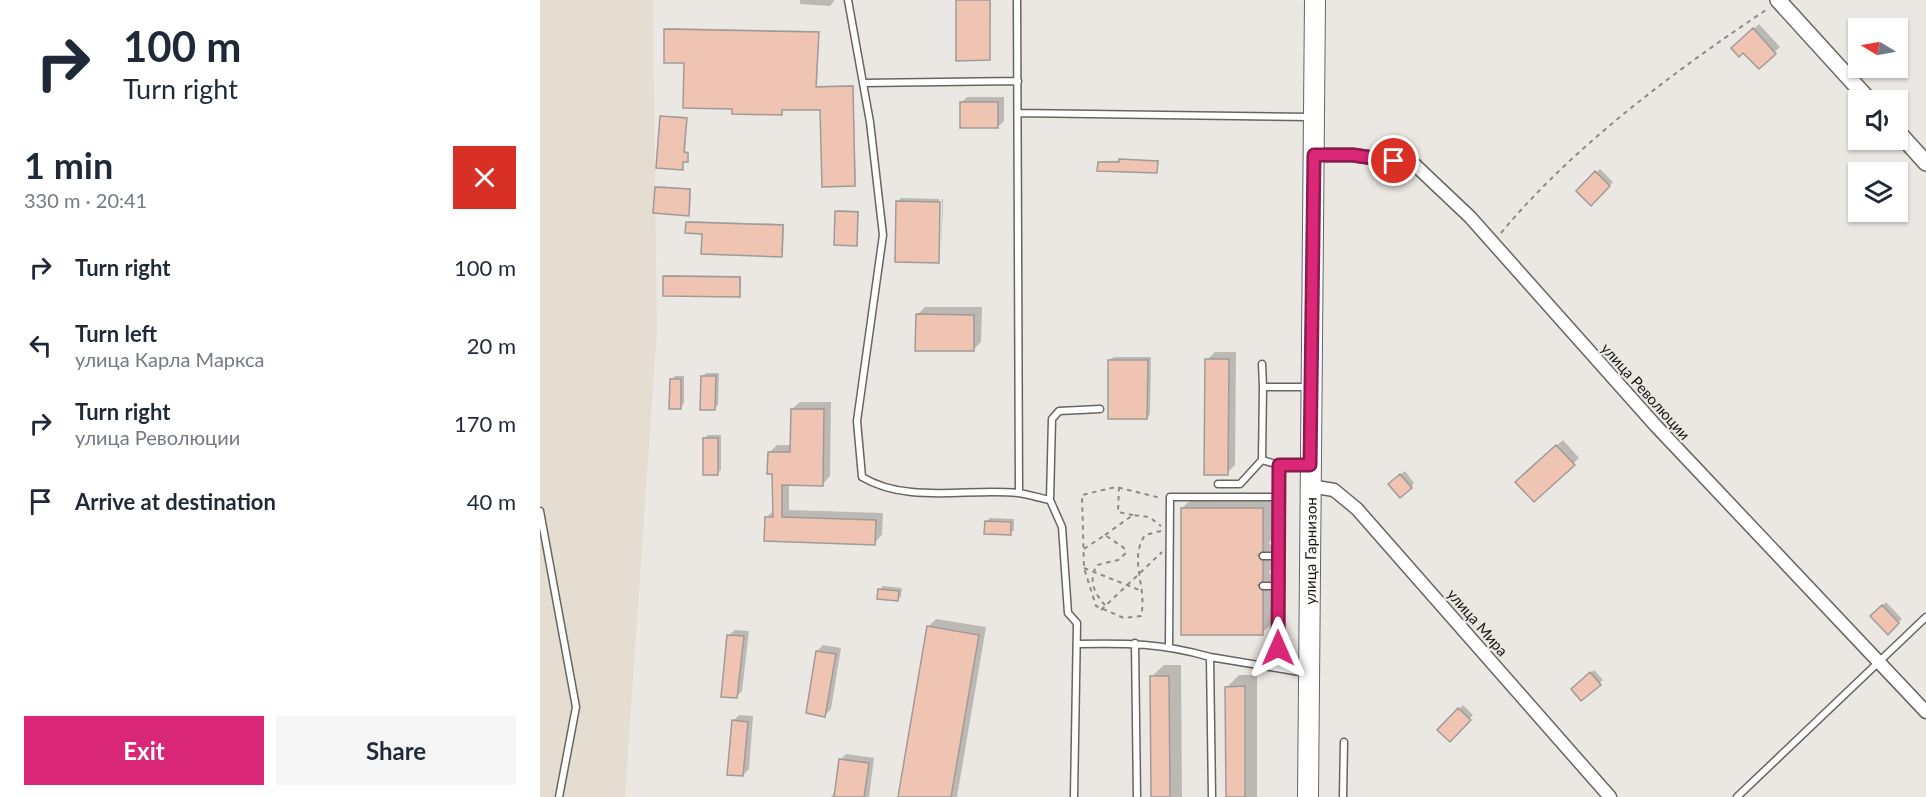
<!DOCTYPE html>
<meta charset="utf-8">
<style>
:root{--surface:#fff;--page:#f6f6f7;--text:#1f2937;--muted:#747a83;--accent:#db2777}
body{margin:0;font-family:Lato,sans-serif;background:var(--page);color:var(--text);height:100vh;display:flex;flex-direction:column;font-size:22px;white-space:nowrap}
*{box-sizing:border-box;margin:0}
p{font-size:20px;color:var(--muted)}
.icon{flex:none;width:33px;height:33px;fill:none;stroke:currentColor;stroke-width:2;stroke-linecap:round;stroke-linejoin:round}
.map{position:relative;flex:1;overflow:hidden}
.panel{display:flex;flex-direction:column;background:var(--surface);width:540px}
.panel>*{flex:none}
.banner{background:#fff;color:var(--text);overflow:hidden}
.needle{width:39px;rotate:280deg}
.buttons{position:absolute;left:1308px;top:18px;display:grid;gap:12px}
.buttons a{display:grid;place-items:center;width:60px;height:60px;border-radius:0px;background:var(--surface);box-shadow:0 2px 4px #0004;font-size:30px}
.pin{position:absolute;display:grid;place-items:center;width:51px;height:51px;color:#fff;margin:-26px;border:3px solid #fff;border-radius:50%;box-shadow:0 2px 6px #0007}
.me{position:absolute;width:66px;margin:-33px;rotate:0deg;stroke-linejoin:round;filter:drop-shadow(0 0 4px #0008)}
.turn{display:flex;align-items:center;gap:21px;height:126px;padding:0 24px;font-size:27px}
.turn .icon{width:78px;height:78px;stroke-width:2.5}
.turn b{display:block;font-size:42px;line-height:51px}
.round{display:grid;place-items:center;flex:none;width:63px;height:63px;border-radius:0px;background:var(--page)}
.headline{display:flex;align-items:center;justify-content:space-between;height:102px;padding:0 24px}
h1{font-size:36px;font-weight:700;line-height:45px}
.action{display:flex;gap:12px;margin-top:auto;padding:12px 24px}
.action a{flex:1;height:69px;border-radius:0px;background:var(--accent);color:#fff;font-size:24px;font-weight:700;line-height:69px;text-align:center}
.action a+a{background:var(--page);color:var(--text)}
ul{padding:0;list-style:none}
li{display:flex;align-items:center;gap:18px;height:78px;padding:0 24px}
li div{flex:1}
li b{display:block;font-size:22px}
li em{font-style:normal}
main{display:flex;flex:1;min-height:0}
.map>svg:first-child{display:block}
.built{fill:#e5ddd2}
.shadow{fill:#0003}
.building{fill:#f0c4b2;stroke:#a09a98;stroke-width:1.5}
.lines{fill:none;stroke-linecap:round;stroke-linejoin:round}
.service-casing{stroke:#686560;stroke-width:9}
.minor-casing{stroke:#686560;stroke-width:15}
.tertiary-casing{stroke:#686560;stroke-width:18}
.primary-casing{stroke:#686560;stroke-width:22}
.path{stroke:#8c8a86;stroke-width:2;stroke-dasharray:4.5 4.5;stroke-linecap:butt}
.service{stroke:#fff;stroke-width:6}
.minor{stroke:#fff;stroke-width:12}
.tertiary{stroke:#fff;stroke-width:15}
.primary{stroke:#fff;stroke-width:20}
.route-casing{stroke:#8e194d;stroke-width:15}
.route{stroke:#db2777;stroke-width:10}
.labels{text-anchor:middle;dominant-baseline:central;stroke-width:4.5;stroke-linejoin:round;paint-order:stroke}
.street-label{font-size:15px;fill:#171615;stroke:#ebe8e3}
</style>
<main>
<section class="panel">
<div class="banner">
<div class="turn"><svg class="icon" aria-label="right" viewBox="0 0 24 24"><path d="M7 20v-9h11M14 6l5 5-5 5"/></svg><div><b>100 m</b>Turn right</div></div>
</div>
<div class="headline"><div><h1>1 min</h1><p>330 m · 20:41</p></div><a class="round" style="background:#d93025;color:#fff"><svg class="icon" aria-label="close" viewBox="0 0 24 24"><path d="M6 6l12 12M18 6L6 18"/></svg></a></div>
<ul>
<li><svg class="icon" aria-label="right" viewBox="0 0 24 24"><path d="M7 20v-9h11M14 6l5 5-5 5"/></svg><div><b>Turn right</b></div><em>100 m</em></li>
<li><svg class="icon" aria-label="left" viewBox="0 0 24 24"><path d="M17 20v-9H6M10 6l-5 5 5 5"/></svg><div><b>Turn left</b><p>улица Карла Маркса</p></div><em>20 m</em></li>
<li><svg class="icon" aria-label="right" viewBox="0 0 24 24"><path d="M7 20v-9h11M14 6l5 5-5 5"/></svg><div><b>Turn right</b><p>улица Революции</p></div><em>170 m</em></li>
<li><svg class="icon" aria-label="arrive" viewBox="0 0 24 24"><path d="M6 21V4h12l-3 4 3 4H6"/></svg><div><b>Arrive at destination</b></div><em>40 m</em></li>
</ul>
<div class="action"><a>Exit</a><a>Share</a></div>
</section>
<div class="map">
<svg width="1386" height="797" viewBox="0 0 1386 797">
<rect width="100%" height="100%" fill="#ebe8e3"/>
<!-- built -->
<path class="built" d="M0 0H113L117 330 85 797H0Z"/>
<!-- shadow -->
<path class="shadow" d="M260 0H294V1L290 6 260 4Z
M418 0H451L449 59Z
M1219 24 1240 47 1219 67 1203 51 1193 48Z
M127 28 279 31 277 86 313 85 316 183 282 109 243 108 242 113 194 107 145 62Z
M427 97H464V121L458 127 421 103Z
M123 116 147 117 145 151 149 152 148 159 144 160 142 168Z
M619 160 617 171 559 162 561 161Z
M1060 169 1073 182 1051 204 1038 191Z
M118 186 151 189 150 213 116 188Z
M361 198 399 199V261L357 202Z
M402 199H403L401 259Z
M298 210 319 211 316 244 297 212Z
M148 221 244 224 243 254 163 232Z
M126 275 201 276V294L124 277Z
M385 307H442L441 342 433 350 377 315Z
M675 352H696L695 465 687 473 667 360Z
M574 357H611L610 414 607 418 570 360Z
M166 373H179L178 405 175 408 162 377Z
M135 376H144V403L141 407 131 380Z
M260 402H291L290 476 283 484H249V510L343 513 342 535 334 543 226 518 234 510V472L229 453 237 445H252V409Z
M168 435H181V470L177 473 164 438Z
M1023 440 1039 458 994 500 977 482Z
M865 471 874 483 871 487 854 480Z
M655 496H735L734 537 729 543 734 549V567L729 572 734 579V621L722 633 642 508Z
M450 518 474 519V530L470 533 446 522Z
M343 586 362 588 361 596 358 600 340 589Z
M1346 602 1362 619 1348 632 1332 616Z
M396 619 446 627 417 797H359L388 627Z
M195 630 209 631 202 691 196 697 189 635Z
M283 645 301 648 291 709 285 715 277 651Z
M624 665H641L642 797H612L611 677Z
M1054 670 1063 680 1042 699 1033 689Z
M699 675H717V797H687V687Z
M923 705 933 715 909 740 899 730Z
M199 715 213 716 209 769 203 775 193 721Z
M306 754 334 758 329 797H291L296 790 300 760Z"/>
<!-- building -->
<path class="building" d="M416 0H450V60L416 61Z
M1213 28 1236 54 1219 69 1203 53 1199 57 1191 48Z
M124 29 279 32 276 87 313 86 315 186 282 187 280 110H242V115L192 114V109L143 108 144 63H124Z
M420 102H458V128H420Z
M120 116 147 118 144 152 148 153V162H143V170L116 168Z
M579 159 618 161 617 173 557 171 558 162H579Z
M1055 171 1070 186 1051 206 1036 191Z
M115 187 150 189 149 216 113 213Z
M356 201 400 202 399 263 355 262Z
M295 211 318 212 317 246 294 245Z
M146 222 243 225 242 257 161 254 162 234 145 233Z
M123 276 200 277V297L123 296Z
M376 314 434 315V351H375Z
M665 359H689L688 475H664Z
M568 360H608L607 419H568Z
M161 376H176L175 410H160Z
M130 379H141V409H129Z
M251 409H284L283 486 242 485V517L336 520 335 545 224 541 225 517H233L232 474H227L228 452H250Z
M163 438H178V475H163Z
M1016 445 1035 465 994 502 975 482Z
M860 474 872 488 860 498 848 484Z
M641 508H723V551L718 555 723 561V581L718 585 723 591V635H641Z
M445 521 471 522V535L444 534Z
M338 589 359 591 358 601 337 599Z
M1342 605 1359 623 1348 635 1330 616Z
M387 626 439 635 411 797H358Z
M187 635 204 636 197 698 181 697Z
M276 651 296 654 285 717 266 713Z
M1050 672 1061 685 1041 701 1031 689Z
M610 676H629L630 797H611Z
M705 686V797H686L685 687Z
M918 708 931 720 910 742 897 730Z
M192 720 208 722 203 776 187 775Z
M299 759 329 763 324 797H294Z"/>
<g class="lines">
<defs>
<path id="service" d="M308 0 330 122 343 235 317 421 322 477C367 504 427 488 478 493 488 494 499 498 510 500L522 527 528 613 537 623 534 797
M477 0 479 493
M323 83 478 81
M478 113 771 117
M722 364 723 387
M739 465 722 460 723 387H768
M678 484H700L722 460
M510 500 512 419 519 411 560 409
M0 511 36 707 19 797
M723 556H739
M723 586H739
M595 643 597 797
M537 644C587 643 622 643 670 657
M629 647 630 497H739
M738 668 739 465H769
M672 797 670 657 766 673
M803 797 804 742
M1197 797 1386 617"/>
<path id="minor" d="M774 155H813L874 164 930 217 1116 426 1386 712
M770 486 794 490 817 509 1070 797"/>
<path id="tertiary" d="M1238 0 1329 100
M1358 132 1386 163"/>
<g id="primary">
<path id="s1" d="M768 797 775 0"/>
</g>
</defs>
<!-- service casing -->
<use href="#service" class="service-casing"/>
<!-- minor casing -->
<use href="#minor" class="minor-casing"/>
<!-- tertiary casing -->
<use href="#tertiary" class="tertiary-casing"/>
<!-- primary casing -->
<use href="#primary" class="primary-casing"/>
<!-- path -->
<path class="path" d="M961 233C1032 147 1137 69 1229 8
M579 487 578 512 593 515
M621 531 605 535C588 560 608 588 601 616L584 618 556 606 544 568 542 495 576 487 621 498
M565 535 593 515 609 517 621 526
M544 549 565 535 584 548 586 553 578 560 557 565C548 580 554 593 565 605
M544 568 602 591
M561 610 622 552"/>
<!-- service -->
<use href="#service" class="service"/>
<!-- minor -->
<use href="#minor" class="minor"/>
<!-- tertiary -->
<use href="#tertiary" class="tertiary"/>
<!-- primary -->
<use href="#primary" class="primary"/>
</g>
<g class="lines">
<defs>
<path id="route" d="M738 648 739 465H770L774 155H813L854 161"/>
</defs>
<!-- route casing -->
<use href="#route" class="route-casing"/>
<!-- route -->
<use href="#route" class="route"/>
</g>
<g class="labels">
<!-- street labels -->
<g class="street-label">
<text transform="translate(1106 391) rotate(48)">улица Революции</text>
<text stroke="none"><textPath href="#s1" startOffset="246">улица Гарнизон</textPath></text>
<text transform="translate(938 622) rotate(49)">улица Мира</text>
</g>
</g>
</svg>
<div class="buttons">
<a><svg class="needle" viewBox="-14 -14 28 28"><path d="M0-13l5 13h-10z" fill="#e53935"/><path d="M0 13l5-13h-10z" fill="#747a83"/></svg></a>
<a><svg class="icon" aria-label="sound" viewBox="0 0 24 24"><path d="M4 9h4l5-4v14l-5-4H4zM17 9q2 3 0 6"/></svg></a>
<a><svg class="icon" aria-label="layers" viewBox="0 0 24 24"><path d="M12 4l9 5-9 5-9-5zM3 14l9 5 9-5"/></svg></a>
</div>
<div class="pin" style="left:854px;top:161px;background:#d93025"><svg class="icon" aria-label="arrive" viewBox="0 0 24 24"><path d="M6 21V4h12l-3 4 3 4H6"/></svg></div>
<svg class="me" style="left:738px;top:648px" viewBox="-20 -20 40 40"><path d="M0-17L14 15 0 8-14 15z" fill="#db2777" stroke="#fff" stroke-width="4"/></svg>
</div>
</main>
